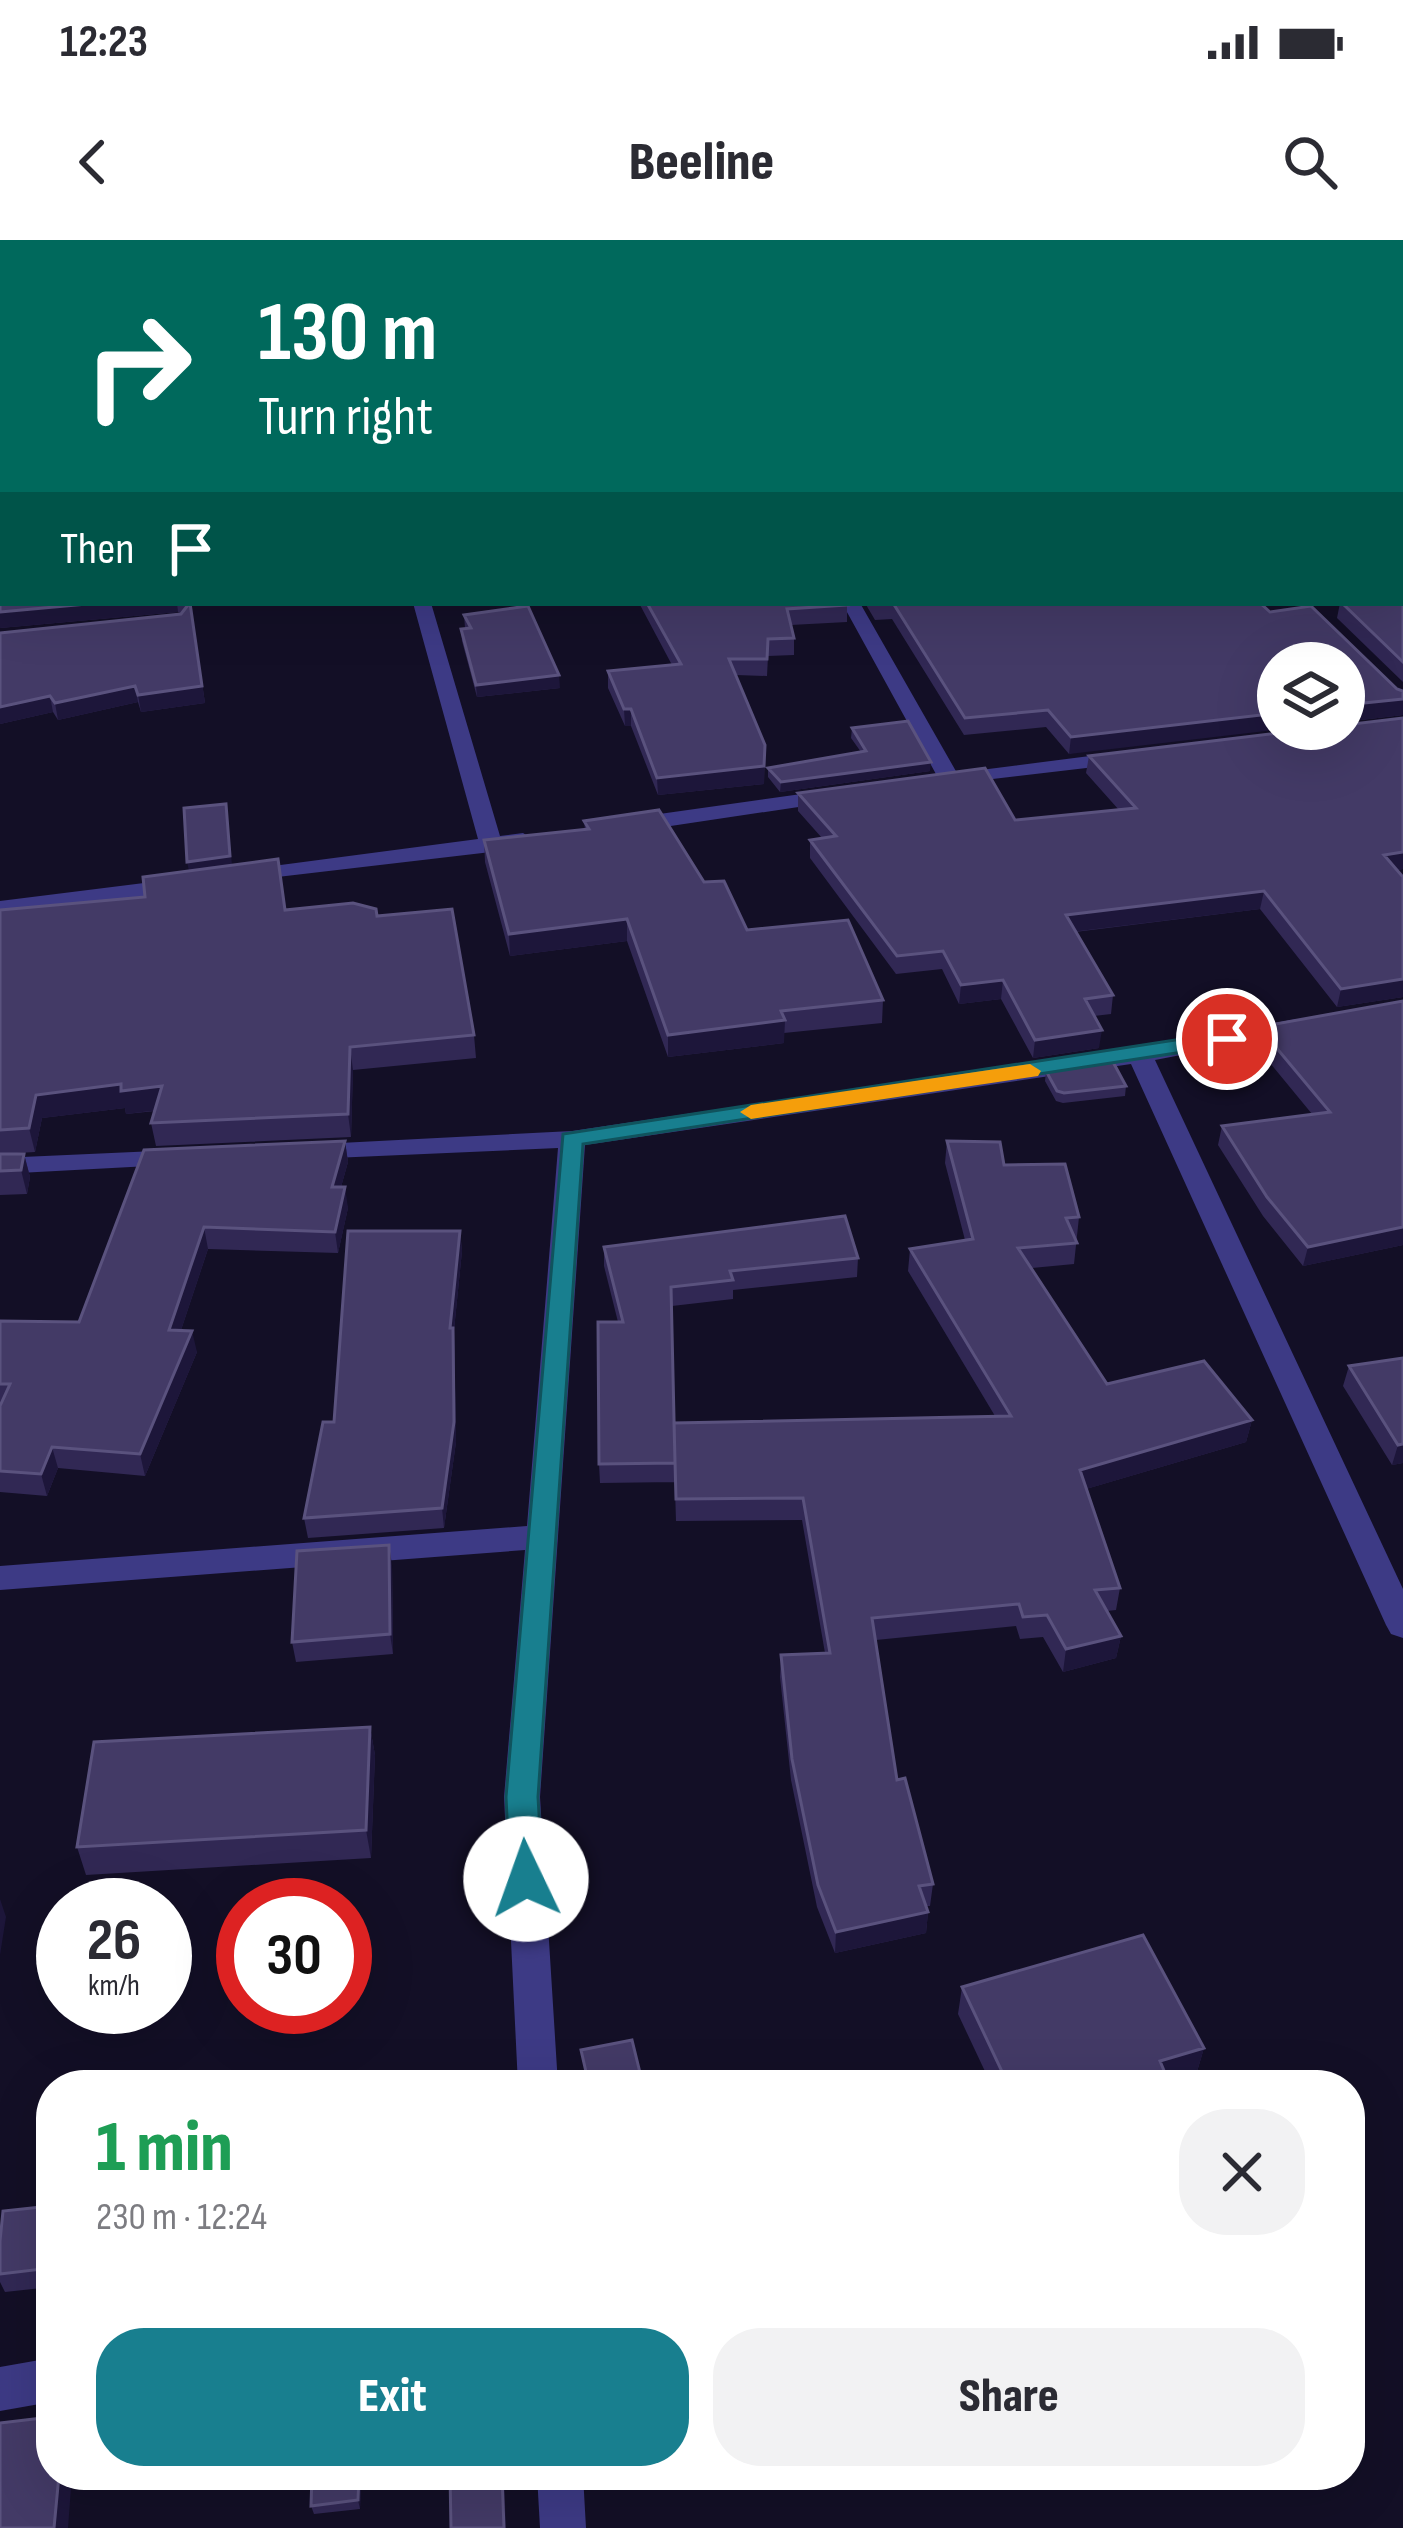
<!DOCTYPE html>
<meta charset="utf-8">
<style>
:root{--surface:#fff;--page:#f2f2f3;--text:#2b2b33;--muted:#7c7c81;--accent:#187f8f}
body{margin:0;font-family:"Sofia Sans Condensed",sans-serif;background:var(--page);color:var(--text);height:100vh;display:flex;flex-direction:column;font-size:45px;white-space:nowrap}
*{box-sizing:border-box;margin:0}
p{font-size:39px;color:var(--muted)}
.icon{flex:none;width:66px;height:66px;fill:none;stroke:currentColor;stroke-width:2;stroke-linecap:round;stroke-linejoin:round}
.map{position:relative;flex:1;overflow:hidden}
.panel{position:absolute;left:36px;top:1830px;width:1329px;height:420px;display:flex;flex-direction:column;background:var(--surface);border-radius:48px;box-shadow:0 12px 48px #0002}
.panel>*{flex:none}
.guide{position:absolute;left:0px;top:0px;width:1404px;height:366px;box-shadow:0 12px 48px #0002;background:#00695c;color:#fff;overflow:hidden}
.tools{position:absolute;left:1257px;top:402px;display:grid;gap:24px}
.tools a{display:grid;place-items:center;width:108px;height:108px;border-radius:50%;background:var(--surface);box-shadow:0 12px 48px #0002;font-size:60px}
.speed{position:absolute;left:36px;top:1638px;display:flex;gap:24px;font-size:60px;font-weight:700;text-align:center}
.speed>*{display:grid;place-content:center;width:156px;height:156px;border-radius:50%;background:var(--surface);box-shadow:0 12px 48px #0002;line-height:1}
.speed small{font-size:30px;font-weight:400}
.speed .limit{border:18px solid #d22;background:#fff;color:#111}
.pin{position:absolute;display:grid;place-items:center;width:102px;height:102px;color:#fff;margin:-51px;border:6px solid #fff;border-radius:50%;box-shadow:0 3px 12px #0007}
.me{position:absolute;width:132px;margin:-66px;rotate:357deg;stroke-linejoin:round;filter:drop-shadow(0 0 9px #0008)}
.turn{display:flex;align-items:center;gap:42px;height:252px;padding:0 60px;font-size:54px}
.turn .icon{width:156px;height:156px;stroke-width:2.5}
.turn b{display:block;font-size:84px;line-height:102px}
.then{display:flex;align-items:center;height:114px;padding:0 60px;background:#0003;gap:24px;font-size:45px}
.round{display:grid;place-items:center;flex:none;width:126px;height:126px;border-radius:48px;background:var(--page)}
.overview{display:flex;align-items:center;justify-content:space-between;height:204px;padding:0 60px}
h1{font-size:72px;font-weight:800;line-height:90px;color:#1e9e55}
.button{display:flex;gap:24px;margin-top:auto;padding:24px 60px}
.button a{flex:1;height:138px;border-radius:48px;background:var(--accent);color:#fff;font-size:48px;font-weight:800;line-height:138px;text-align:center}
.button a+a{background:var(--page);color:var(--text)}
.status{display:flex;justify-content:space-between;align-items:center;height:84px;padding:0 60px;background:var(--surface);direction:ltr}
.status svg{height:33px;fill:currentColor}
header{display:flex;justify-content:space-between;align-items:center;height:156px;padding:0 60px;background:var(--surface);font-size:54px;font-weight:800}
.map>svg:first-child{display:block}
.water{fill:#0c2248}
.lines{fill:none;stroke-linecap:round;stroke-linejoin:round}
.minor{fill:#3d3a85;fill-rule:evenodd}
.wall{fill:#312854}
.shaded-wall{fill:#1d163a}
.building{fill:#433a66;stroke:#5a527e;stroke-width:3}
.route{fill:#187f8f;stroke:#10535d;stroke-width:3}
.slow{fill:#f59e0b}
</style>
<div class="status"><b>12:23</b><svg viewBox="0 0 49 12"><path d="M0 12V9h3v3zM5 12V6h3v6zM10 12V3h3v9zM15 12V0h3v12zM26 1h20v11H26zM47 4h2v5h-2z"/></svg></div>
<header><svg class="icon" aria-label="back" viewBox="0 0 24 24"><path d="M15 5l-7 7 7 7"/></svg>Beeline<svg class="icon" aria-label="search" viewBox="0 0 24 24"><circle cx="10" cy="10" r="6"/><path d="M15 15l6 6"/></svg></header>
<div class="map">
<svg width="1403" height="2288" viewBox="0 0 1403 2288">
<rect width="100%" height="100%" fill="#130f26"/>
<!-- water -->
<path class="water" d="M0 0H865L3 3 0 48Z"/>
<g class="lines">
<!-- minor -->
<path class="minor" d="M1401 16H1403L1401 25Z
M0 235H3V245H0Z
M413 363H431L500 596 523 593 534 600 531 605 491 612 235 642 232 637 243 630 478 599Z
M842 363H860L957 533 1129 511 1140 517 1129 523 942 545Z
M837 549 845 550V560L624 593 613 586 624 579Z
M184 638 192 640V650L0 675V661Z
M1297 779 1309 786 1306 791 1155 820 1403 1349V1398L1391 1394 1386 1385 1131 824 585 905 540 1557 558 1845H518L504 1557 525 1310 0 1350V1326L527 1286 558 908 310 919 297 911 301 905 572 891 1140 807Z
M178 910 191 918 187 924 0 934V918Z
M51 2118V2162L0 2171V2127Z
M537 2235H583L586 2288H540Z"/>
</g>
<!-- wall -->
<path class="wall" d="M1401 21H1403V301L1401 302H1403V442L1337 378 1340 363H1401Z
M0 304 3 363H190L205 463 141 472 138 462 58 480 53 472 0 484V393L181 374 178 372 0 388Z
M639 363H847V382L791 385 794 398V415L768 416 767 436 736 435 765 505 764 544 658 555 631 486H625L608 448V431L672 425Z
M865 363H1260L1270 372 1397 449 1403 451V475L1344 482V423L1069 514 1046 487 964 495 892 379 875 380Z
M464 375 560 448 477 457 462 401 461 389 465 388Z
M1403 478V629L1397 630 1403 637V757L1337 767 1260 669 1075 692 1113 755 1111 774 1094 776 1099 808 1033 818 1001 759 959 764 942 729 896 734 810 618V600L822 598 798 571V553L1015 580 1119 570 1086 533 1089 516Z
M852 488 930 531 780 552 768 537V528L861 512 851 498Z
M584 581 704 642 747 690 883 760 882 783 784 793V803L668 817 627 701 510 716 485 622 484 600 585 590Z
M232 625 285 670 377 676 474 795 476 818 353 830 351 897 156 906 151 883 155 871 126 874 125 868 42 878 35 912 0 914V670L145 657Z
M1403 761V1005L1303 1026 1263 976 1218 905 1222 886 1312 874 1256 806 1259 787Z
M1046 831 1126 846 1125 856 1063 863 1056 861 1045 841Z
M345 901 348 922 341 947 348 968 338 1013 208 1009 181 1090 197 1112 145 1236 58 1228 47 1256 0 1252V1081L79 1082 144 910Z
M947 901 1004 925 1079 977 1074 1024 1032 1028 1107 1144 1252 1180 1246 1202 1086 1249 1120 1348 1116 1370 1107 1371 1121 1396 1116 1418 1063 1432 1043 1397 1020 1399 1016 1386 876 1400 897 1540 933 1644 930 1666H926L928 1672 926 1693 835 1713 817 1667 791 1540 780 1437 781 1415 825 1413 802 1280 676 1281 674 1217 675 1242 600 1243 599 1224 618 1082 604 1026V1007L858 1018 857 1037 733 1050V1059L672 1066 674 1190 995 1176 908 1031 910 1009 965 1000 945 923Z
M0 914H24L30 937 27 954 0 955Z
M460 991 462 1011 454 1090 456 1202 444 1288 308 1298 304 1278 334 1182Z
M1403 1118V1223L1392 1225 1343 1146 1349 1126Z
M392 1325 393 1414 296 1422 292 1402Z
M370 1487 375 1515 371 1618 86 1635 77 1607Z
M962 1747 1204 1808 1196 1835 1169 1844 990 1842 958 1774Z
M51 1966V2047L5 2052 0 2042V2001Z
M312 2235H361L360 2269 314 2274 311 2266Z"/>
<!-- shaded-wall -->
<path class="shaded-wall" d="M98 363H177L178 372 0 388V372Z
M190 363 205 463 141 472 138 455Z
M559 435 560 448 477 457 476 445Z
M135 446 138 462 58 480 55 463Z
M50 456 53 472 0 484V467Z
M1403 459V475L1344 482V465Z
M624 469H631V486H625Z
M1278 473V489H1282L1069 514 1071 497Z
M931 522 930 531 780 552 781 542Z
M764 526V544L658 555 657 538Z
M226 564 232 625 189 631 187 622Z
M1403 612V629L1380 632 1384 615Z
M1264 651 1260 669 1063 693 1066 675Z
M627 679V701L510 716 509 694Z
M1403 739V757L1337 767 1341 749Z
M1003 740 1001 759 959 764 961 745Z
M785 780 784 803 668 817V795Z
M1102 790 1099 808 1033 818 1035 800Z
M350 807 353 830 351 897 348 874Z
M121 844 162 846 167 869 126 874 125 868 42 878 35 912 29 888 36 855Z
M345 901 348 922 335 968 332 947Z
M24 914 30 937 27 954 21 930Z
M345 947 348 968 338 1013 335 992Z
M204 987 208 1009 174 1111 169 1090Z
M1403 987V1005L1303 1026 1308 1007Z
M460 991 462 1011 454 1090 456 1202 444 1288 442 1268 450 1088Z
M192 1091 197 1112 145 1236 140 1214Z
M1252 1180 1246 1202 1076 1252 1080 1230Z
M1403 1204V1223L1392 1225 1398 1205Z
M52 1207 58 1228 47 1256 41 1234Z
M389 1305 392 1325 393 1414 390 1394Z
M1121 1396 1116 1418 1063 1432 1066 1409Z
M370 1487 375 1515 371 1618 366 1590Z
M0 1659 6 1677 0 1715Z
M928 1672 926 1693 835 1713 836 1692Z
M1204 1808 1196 1835 1165 1845 1160 1821Z
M59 2235H72L68 2288H54Z
M359 2235H361L360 2269 358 2260Z
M502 2235H504L506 2288H504Z"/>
<!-- building -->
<path class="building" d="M967 0H1358L1362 3H969Z
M1401 21H1403V122H1401Z
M0 102H3V153H0Z
M1401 128 1403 134V287L1401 289Z
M1401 300V302H1403V422L1342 363H1401Z
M0 303H3V363H98L0 372Z
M185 363H190L202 446 138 455 135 446 55 463 50 456 0 467V393L181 374 188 365Z
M647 363H847L848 365 787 369 794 398 768 399 767 419H729L765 505 764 526 657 538 631 469H624L608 431 681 424Z
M893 363H1260L1270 372 1311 366 1397 449 1403 451V459L1344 465V423H1278V473L1071 497 1048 470 965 478Z
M528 366 559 435 476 445 461 389 471 388 464 375Z
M1403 478V612L1384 615 1403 637V739L1341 749 1264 651 1066 675 1113 755 1085 759 1102 790 1035 800 1003 740 961 745 943 711 897 716 810 600 836 596 798 553 985 528 1015 580 1136 568 1089 516 1311 489H1344V485Z
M908 481 931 522 781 542 768 528 866 511 852 488Z
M226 564 230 616 187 622 184 568Z
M659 570 704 642 724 641 747 690 848 680 883 760 781 771 785 780 668 795 627 679 509 694 484 600 589 589 584 581Z
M278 619 285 670 353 663 376 669 377 676 452 669 474 795 350 807 348 874 151 883 162 846 121 851V844L36 855 29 888 0 890V670L145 657 143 637Z
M1403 761V987L1308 1007 1267 957 1222 886 1330 872 1259 787Z
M1113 822 1126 846 1064 853 1057 851 1046 831Z
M345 901 332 947H345L335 992 204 987 169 1090 192 1091 140 1214 52 1207 41 1234 0 1231V1166L10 1144H0V1081L79 1082 144 910Z
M947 901 1000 902 1004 925 1065 924 1079 977 1066 978 1077 1003 1018 1008 1107 1144 1204 1121 1252 1180 1080 1230 1120 1348 1095 1350 1121 1396 1066 1409 1047 1375 1023 1377 1019 1364 872 1378 897 1540 905 1538 933 1644 919 1646 928 1672 836 1692 818 1645 792 1519 781 1415 830 1413 803 1258 676 1259 674 1183 1011 1176 910 1009 973 999Z
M0 914H24L21 930 0 931Z
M845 976 858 1018 730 1031 733 1040 671 1047 675 1223 599 1224 598 1082H623L604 1007Z
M348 991H460L450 1088H453L454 1182 442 1268 304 1278 323 1182H334Z
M1403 1118V1204L1398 1205 1349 1126Z
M389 1305 390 1394 292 1402 297 1311Z
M370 1487 366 1590 77 1607 94 1502Z
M1143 1695 1204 1808 1160 1821 1170 1845H971L1006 1840 962 1747Z
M632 1800 643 1845H589L581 1810Z
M51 1966V2028L0 2034V2001L3 1971Z
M51 2177V2235H59L54 2288H0V2183Z
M312 2235H359L358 2260 311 2266Z
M450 2235H502L504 2288H451Z"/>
<!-- route -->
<path class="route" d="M1227 792 1239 799 1235 804 583 904 538 1557 543 1639 538 1649 526 1653 515 1649 510 1639 506 1557 563 894Z"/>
<!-- slow -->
<path class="slow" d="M1030 824 1041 831 1038 836 751 879 740 872 751 865Z"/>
</svg>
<div class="tools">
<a><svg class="icon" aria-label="layers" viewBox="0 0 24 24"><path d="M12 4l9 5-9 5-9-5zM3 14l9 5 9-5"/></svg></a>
</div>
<div class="speed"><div>26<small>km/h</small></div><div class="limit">30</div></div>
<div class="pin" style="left:1227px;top:799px;background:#d93025"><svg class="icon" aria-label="arrive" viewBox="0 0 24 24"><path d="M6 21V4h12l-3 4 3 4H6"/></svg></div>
<svg class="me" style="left:526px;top:1639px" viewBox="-20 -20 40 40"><circle r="19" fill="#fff"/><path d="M0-13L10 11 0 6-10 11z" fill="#187f8f"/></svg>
<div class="guide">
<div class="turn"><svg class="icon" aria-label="right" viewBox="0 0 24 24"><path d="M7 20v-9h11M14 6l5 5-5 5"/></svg><div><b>130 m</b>Turn right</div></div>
<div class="then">Then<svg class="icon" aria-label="arrive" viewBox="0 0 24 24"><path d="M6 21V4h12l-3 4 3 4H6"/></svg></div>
</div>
<section class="panel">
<div class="overview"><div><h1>1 min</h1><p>230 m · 12:24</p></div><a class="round"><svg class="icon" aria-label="close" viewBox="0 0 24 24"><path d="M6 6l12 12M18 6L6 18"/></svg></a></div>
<div class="button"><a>Exit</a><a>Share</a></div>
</section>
</div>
